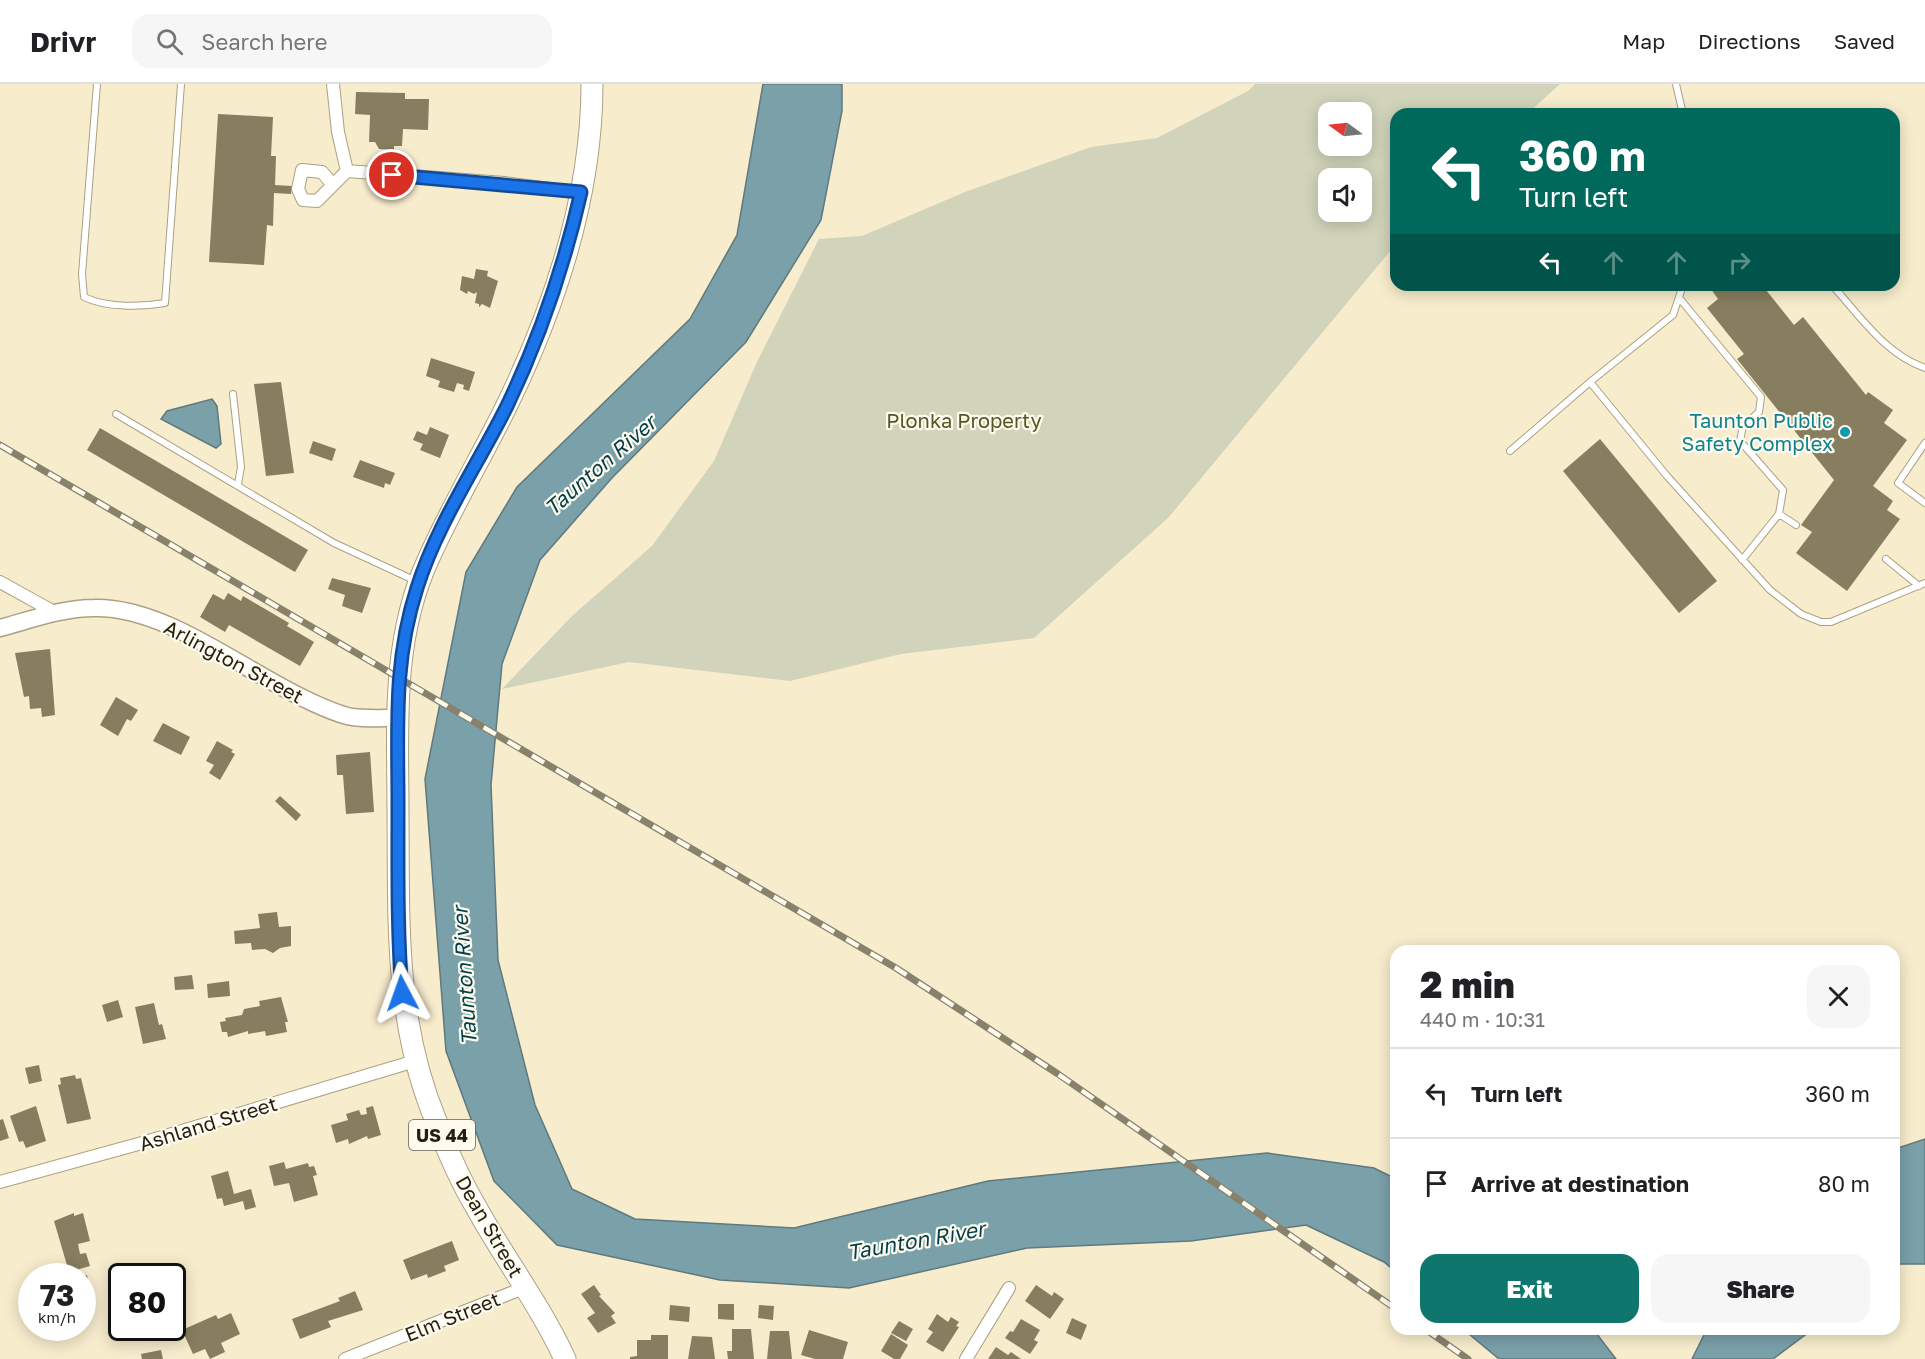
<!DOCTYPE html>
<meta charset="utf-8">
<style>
:root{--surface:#fff;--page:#f6f6f6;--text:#202124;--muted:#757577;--line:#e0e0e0;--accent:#0f766e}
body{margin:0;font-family:"Golos Text",sans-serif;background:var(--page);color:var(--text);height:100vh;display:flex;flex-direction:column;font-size:22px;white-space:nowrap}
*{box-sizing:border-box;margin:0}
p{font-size:20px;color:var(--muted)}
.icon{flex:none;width:33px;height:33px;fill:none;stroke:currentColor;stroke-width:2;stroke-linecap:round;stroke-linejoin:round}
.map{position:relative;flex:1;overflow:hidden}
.drawer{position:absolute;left:1390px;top:861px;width:510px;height:390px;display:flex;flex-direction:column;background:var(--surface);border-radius:18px;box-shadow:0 3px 15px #0003}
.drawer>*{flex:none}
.top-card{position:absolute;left:1390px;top:24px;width:510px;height:183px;border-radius:18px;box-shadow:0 3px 15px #0003;background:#00695c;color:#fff;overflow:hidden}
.needle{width:39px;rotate:285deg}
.fabs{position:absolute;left:1318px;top:18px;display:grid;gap:12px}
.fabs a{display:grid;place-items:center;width:54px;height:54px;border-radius:12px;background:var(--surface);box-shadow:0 3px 15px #0003;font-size:30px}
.speed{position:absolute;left:18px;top:1179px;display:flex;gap:12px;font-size:30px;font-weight:700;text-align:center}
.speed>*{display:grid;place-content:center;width:78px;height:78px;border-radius:50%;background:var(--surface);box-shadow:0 3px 15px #0003;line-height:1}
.speed small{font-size:15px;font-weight:400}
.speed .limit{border:3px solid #111;border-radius:9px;background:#fff;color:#111}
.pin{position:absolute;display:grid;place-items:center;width:51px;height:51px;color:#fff;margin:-26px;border:3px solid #fff;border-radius:50%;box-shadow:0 2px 6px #0007}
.me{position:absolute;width:66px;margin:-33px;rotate:356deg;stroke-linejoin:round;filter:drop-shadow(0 0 4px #0008)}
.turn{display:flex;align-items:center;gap:21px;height:126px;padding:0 30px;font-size:27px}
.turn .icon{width:78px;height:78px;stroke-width:2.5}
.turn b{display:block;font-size:42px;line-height:51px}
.lanes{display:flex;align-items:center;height:57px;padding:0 30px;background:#0003;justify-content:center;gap:30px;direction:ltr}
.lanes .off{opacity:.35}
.round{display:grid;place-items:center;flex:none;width:63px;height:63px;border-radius:18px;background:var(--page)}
.overview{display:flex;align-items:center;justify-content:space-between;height:102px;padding:0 30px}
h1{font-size:36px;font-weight:800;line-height:45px}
.action{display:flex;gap:12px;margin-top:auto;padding:12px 30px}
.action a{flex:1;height:69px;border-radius:18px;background:var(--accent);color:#fff;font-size:24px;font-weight:800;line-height:69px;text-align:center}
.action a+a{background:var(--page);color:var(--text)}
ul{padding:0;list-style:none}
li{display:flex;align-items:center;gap:18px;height:90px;padding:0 30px;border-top:2px solid var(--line)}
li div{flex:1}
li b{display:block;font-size:22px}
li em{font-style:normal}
header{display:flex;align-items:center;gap:36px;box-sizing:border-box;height:84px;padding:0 30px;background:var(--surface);border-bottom:2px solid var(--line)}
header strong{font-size:28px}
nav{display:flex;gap:33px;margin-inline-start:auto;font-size:21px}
.search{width:420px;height:54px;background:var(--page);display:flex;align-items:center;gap:15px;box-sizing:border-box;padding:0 21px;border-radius:18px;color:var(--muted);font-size:22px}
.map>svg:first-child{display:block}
.green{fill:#d1d3ba;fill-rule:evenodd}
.water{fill:#7aa0aa;stroke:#60797d;stroke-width:1.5}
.building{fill:#877d5f}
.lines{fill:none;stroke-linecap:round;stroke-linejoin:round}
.service-casing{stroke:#aba182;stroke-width:8}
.minor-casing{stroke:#aba182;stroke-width:14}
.tertiary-casing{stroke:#aba182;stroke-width:19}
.trunk-casing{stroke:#aba182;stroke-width:23}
.service{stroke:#fff;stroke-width:6}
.minor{stroke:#fff;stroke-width:12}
.tertiary{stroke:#fff;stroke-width:16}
.trunk{stroke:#fff;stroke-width:21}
.rail-casing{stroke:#88816b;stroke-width:7}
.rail{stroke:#fefaed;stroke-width:4.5;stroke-dasharray:14;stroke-linecap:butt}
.route-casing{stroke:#114b97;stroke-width:15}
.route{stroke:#1a73e8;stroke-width:10}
.culture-dot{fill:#0f9aa8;stroke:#fefaed;stroke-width:2}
.labels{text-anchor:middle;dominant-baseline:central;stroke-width:4.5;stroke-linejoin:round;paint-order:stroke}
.shield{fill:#fefaed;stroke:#656154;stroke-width:1.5}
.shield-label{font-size:18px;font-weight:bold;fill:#231f13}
.park-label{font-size:20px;fill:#555722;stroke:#fefaed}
.culture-label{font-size:20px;fill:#0d838f;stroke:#fefaed;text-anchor:end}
.street-label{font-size:20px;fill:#231f13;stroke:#fefaed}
.water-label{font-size:21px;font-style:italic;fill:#023f4c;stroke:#fefaed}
</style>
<header>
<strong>Drivr</strong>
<div class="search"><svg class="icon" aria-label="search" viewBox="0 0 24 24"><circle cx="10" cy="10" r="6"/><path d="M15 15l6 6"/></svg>Search here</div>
<nav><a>Map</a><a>Directions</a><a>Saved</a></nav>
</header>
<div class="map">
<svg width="1925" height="1275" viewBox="0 0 1925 1275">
<rect width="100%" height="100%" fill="#f7eccc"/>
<!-- green -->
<path class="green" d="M1255 0H1560L1527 30H1396V160L1168 434 1034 554 901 570 790 597 629 578 502 605 572 532 652 462 714 377 757 278 819 155 862 152 965 108 1091 63 1157 54 1248 7ZM1329 28H1362V62H1329ZM1329 94H1362V128H1329Z"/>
<!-- water -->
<path class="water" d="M763 0H842V27L821 136 746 258 611 395 540 476 502 580 491 701 498 876 535 1021 572 1105 635 1135 794 1144 988 1097 1267 1069 1374 1084 1396 1095V1188L1384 1178 1306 1141 1191 1157 1027 1164 849 1204 720 1196 557 1161 494 1097 446 967 425 695 466 488 517 403 690 235 737 151Z
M212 315 217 322 221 360 216 364 161 335 167 327Z
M1925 1055V1180H1895V1065Z
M1463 1245H1593L1616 1275H1499Z
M1707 1245H1813L1773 1275H1692Z"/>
<!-- building -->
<path class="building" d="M356 8 405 9V15H429L428 46 403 45 402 62H394V66L379 65 375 58H369L370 31 355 30Z
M218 30 273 33 271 72H276L275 101 292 102 291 110 274 109 273 142 267 141 264 181 209 178Z
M476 185 488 187 487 192 498 197 490 224 482 220 479 223V220L475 219 477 208 474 210 468 207 467 210 460 206 462 192 474 195Z
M1716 201H1762L1794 241 1803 233 1866 311 1868 308 1893 326 1884 339 1907 356 1873 402 1893 417 1887 426 1900 435 1847 507 1796 469 1812 448 1801 441 1834 396 1737 275 1744 270 1707 224 1718 215 1711 205Z
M431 274 475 288 469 307 463 305 464 301 457 299 454 308 438 303 440 297 426 292Z
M281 298 294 389 266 392 254 300Z
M430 343 449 351 440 374 420 366 423 360 413 356 417 347 427 351Z
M100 344 308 466 295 488 87 366Z
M1600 355 1717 497 1679 529 1563 387Z
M313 357 336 365 332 377 309 369Z
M360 376 395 389 390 401 385 399 384 404 353 393Z
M332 494 371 504 362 529 342 522 345 511 328 505Z
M228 509 241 517 243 512 289 539 287 542 314 558 300 582 229 541 225 548 200 533 213 510 224 516Z
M50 565 55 631 42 633 41 624 30 625 29 612 24 613 15 569Z
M116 613 138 626 131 637 127 635 118 652 100 641Z
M163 639 190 653 181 671 153 657Z
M217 657 233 666 231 668 235 670 220 696 209 689 214 681 206 677Z
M370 668 374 728 346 730 343 691H337L336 671Z
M280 712 301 731 296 737 275 717Z
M277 828 279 843 291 842V862L280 864 273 869 265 865 252 866 251 859 235 860 234 847 260 844 258 830Z
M192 891 194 905 175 906 174 893Z
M229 897 230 912 208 914 207 900Z
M281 913 288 938H285L287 948 266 952 265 947 248 950V947L228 953 227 948H222L220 938 226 937 225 934 242 931 244 925 260 922 259 917Z
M118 916 123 933 107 938 102 921Z
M154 919 159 941 162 940 166 955 143 960 135 923Z
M39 981 42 997 29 1000 25 984Z
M75 991 76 995 81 994 91 1035 67 1040 58 1001 61 1000 60 994Z
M36 1022 46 1057 26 1064 23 1057 19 1058 10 1032Z
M373 1022 381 1051 368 1055 367 1052 349 1060 348 1055 336 1059 331 1041 348 1036 346 1030 359 1026 361 1031 367 1030 366 1024Z
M3 1035 9 1054 0 1057V1036Z
M284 1078 286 1085 308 1079 309 1083 314 1082 317 1091 313 1092 318 1111 294 1118 289 1099 274 1102 269 1082Z
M228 1087 234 1110 251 1105 256 1123 245 1126 243 1117 224 1122 222 1114 217 1115 211 1092Z
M74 1129V1132L83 1129 90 1157 78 1160 80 1170 86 1169 90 1182 69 1188 54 1137Z
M452 1157 459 1176 444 1182 446 1187 428 1194 427 1190 411 1196 403 1176Z
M87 1191 90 1207 82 1209V1192Z
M594 1201 601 1211 599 1212 615 1229 611 1232 616 1239 598 1249 587 1234 595 1229 581 1210Z
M1036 1201 1052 1212 1054 1208 1064 1215 1050 1235 1025 1217Z
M355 1207 363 1226 328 1237 331 1243 300 1255 292 1235 340 1217 338 1214Z
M718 1220H734V1236L718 1235Z
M670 1221 690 1223 689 1238 669 1236Z
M759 1221 774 1222 773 1236 758 1234Z
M231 1229 240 1250 221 1259 225 1268 210 1275 205 1265 193 1270 182 1246 216 1231 218 1235Z
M937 1230 948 1238 951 1233 959 1238 956 1242 959 1243 943 1268 926 1258 933 1248 928 1245Z
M1072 1234 1087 1241 1081 1256 1066 1249Z
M1021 1235 1040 1246 1034 1256 1038 1258 1030 1270 1005 1254 1010 1247 1013 1248Z
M899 1237 913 1245 906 1257 891 1249Z
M732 1245H751L754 1275H728L727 1267H732Z
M809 1246 848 1258 843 1275H815L801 1271Z
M770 1247H789L792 1275H767Z
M891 1250 908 1261 900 1275H894L881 1267Z
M651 1251H668V1275H630V1273L637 1272V1256H651Z
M692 1252 712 1253 715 1275H688Z
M996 1263 1008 1271 1011 1268 1021 1275H988Z
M161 1266 163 1275H142L141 1270Z"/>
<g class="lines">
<defs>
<path id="service" d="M97 0 82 190 84 213C107 224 141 223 165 219L181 0
M1676 0 1683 30
M1683 201 1673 231 1590 298 1667 392 1770 506 1801 530 1821 538H1831L1925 499
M1832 201C1860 232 1885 270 1925 284
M1680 215 1761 313 1759 328 1743 342 1740 357 1783 406 1779 430
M233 310 241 383 238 400
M116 330 334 459 416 497
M1925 359 1898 399 1925 419
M1510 367 1590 298
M1886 475 1919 502
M1742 476 1779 430 1796 441"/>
<path id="minor" d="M333 0 338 48 347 87
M347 87 504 99 581 109
M333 101 322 88 302 86 298 105 303 116 317 117 347 87
M0 498 56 529
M0 1098 142 1059 415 977
M345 1275 526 1203
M966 1275 1009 1204"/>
<path id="tertiary" d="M0 544C30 536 62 524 94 524 164 522 241 585 305 615 320 622 336 630 352 633 367 635 383 634 398 634"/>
<path id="trunk" d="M565 1275C540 1221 504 1174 476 1123 460 1096 447 1066 436 1037 394 936 399 837 398 730 398 643 391 557 428 476 452 422 482 372 508 319 556 220 592 111 592 0"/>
</defs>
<!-- service casing -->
<use href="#service" class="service-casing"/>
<!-- minor casing -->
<use href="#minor" class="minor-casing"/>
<!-- tertiary casing -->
<use href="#tertiary" class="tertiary-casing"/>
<!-- trunk casing -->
<use href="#trunk" class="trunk-casing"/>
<!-- service -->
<use href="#service" class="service"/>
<!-- minor -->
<use href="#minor" class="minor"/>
<!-- tertiary -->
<use href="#tertiary" class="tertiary"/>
<!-- trunk -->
<use href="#trunk" class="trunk"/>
<defs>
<path id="rail" d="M0 361 896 884 1058 990 1396 1225
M1425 1245 1468 1275"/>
</defs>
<!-- rail casing -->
<use href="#rail" class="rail-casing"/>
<!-- rail -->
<use href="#rail" class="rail"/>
</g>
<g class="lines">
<defs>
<path id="route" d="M392 91 581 108C564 183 540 253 507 322 477 382 437 440 417 504 393 578 398 643 398 719 398 783 397 846 402 909"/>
</defs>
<!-- route casing -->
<use href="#route" class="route-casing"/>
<!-- route -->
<use href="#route" class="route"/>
</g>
<!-- markers -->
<circle class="culture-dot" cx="1845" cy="348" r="6"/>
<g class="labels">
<!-- shield labels -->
<rect class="shield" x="409" y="1036" width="66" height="30" rx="4.5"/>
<g class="shield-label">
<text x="442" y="1051">US 44</text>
</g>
<!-- park labels -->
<g class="park-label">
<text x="964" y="336">Plonka Property</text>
</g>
<!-- culture labels -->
<g class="culture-label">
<text x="1833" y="336">Taunton Public<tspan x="1833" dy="23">Safety Complex</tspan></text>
</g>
<!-- street labels -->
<g class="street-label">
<text transform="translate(234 577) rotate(28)">Arlington Street</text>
<text transform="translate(208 1039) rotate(-17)">Ashland Street</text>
<text transform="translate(490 1142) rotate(60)">Dean Street</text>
<text transform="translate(452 1232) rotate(-22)">Elm Street</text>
</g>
<!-- water labels -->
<g class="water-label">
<text transform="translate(600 381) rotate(-41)">Taunton River</text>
<text transform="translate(464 892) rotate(-94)">Taunton River</text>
<text transform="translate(916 1156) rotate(-10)">Taunton River</text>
</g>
</g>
</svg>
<div class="fabs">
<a><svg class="needle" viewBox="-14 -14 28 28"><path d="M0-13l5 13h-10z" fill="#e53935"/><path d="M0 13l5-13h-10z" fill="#757577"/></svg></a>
<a><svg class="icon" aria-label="sound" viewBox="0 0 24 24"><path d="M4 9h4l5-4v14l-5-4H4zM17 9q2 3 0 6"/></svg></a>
</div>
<div class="speed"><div>73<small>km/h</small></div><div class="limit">80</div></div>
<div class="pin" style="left:392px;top:91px;background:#d93025"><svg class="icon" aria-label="arrive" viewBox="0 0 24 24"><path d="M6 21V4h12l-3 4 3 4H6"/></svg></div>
<svg class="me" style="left:402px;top:909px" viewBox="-20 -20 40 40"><path d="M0-17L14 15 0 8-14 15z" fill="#1a73e8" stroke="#fff" stroke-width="4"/></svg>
<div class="top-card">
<div class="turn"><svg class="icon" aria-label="left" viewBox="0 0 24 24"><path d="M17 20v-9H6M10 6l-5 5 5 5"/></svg><div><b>360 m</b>Turn left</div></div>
<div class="lanes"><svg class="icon" aria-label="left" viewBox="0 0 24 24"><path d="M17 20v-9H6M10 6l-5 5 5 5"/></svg><svg class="icon off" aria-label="ahead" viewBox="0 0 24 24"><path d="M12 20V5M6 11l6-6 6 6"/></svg><svg class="icon off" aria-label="ahead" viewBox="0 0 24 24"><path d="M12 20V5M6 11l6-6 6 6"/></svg><svg class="icon off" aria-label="right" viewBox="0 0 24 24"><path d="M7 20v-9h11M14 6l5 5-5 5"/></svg></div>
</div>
<section class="drawer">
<div class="overview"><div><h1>2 min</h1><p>440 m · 10:31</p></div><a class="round"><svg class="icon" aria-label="close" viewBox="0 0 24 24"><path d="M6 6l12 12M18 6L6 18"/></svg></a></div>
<ul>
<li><svg class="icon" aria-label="left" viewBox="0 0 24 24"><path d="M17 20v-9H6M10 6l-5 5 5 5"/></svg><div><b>Turn left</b></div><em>360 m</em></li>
<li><svg class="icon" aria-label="arrive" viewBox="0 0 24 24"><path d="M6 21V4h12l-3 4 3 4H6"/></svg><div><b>Arrive at destination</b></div><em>80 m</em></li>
</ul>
<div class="action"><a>Exit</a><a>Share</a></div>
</section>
</div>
